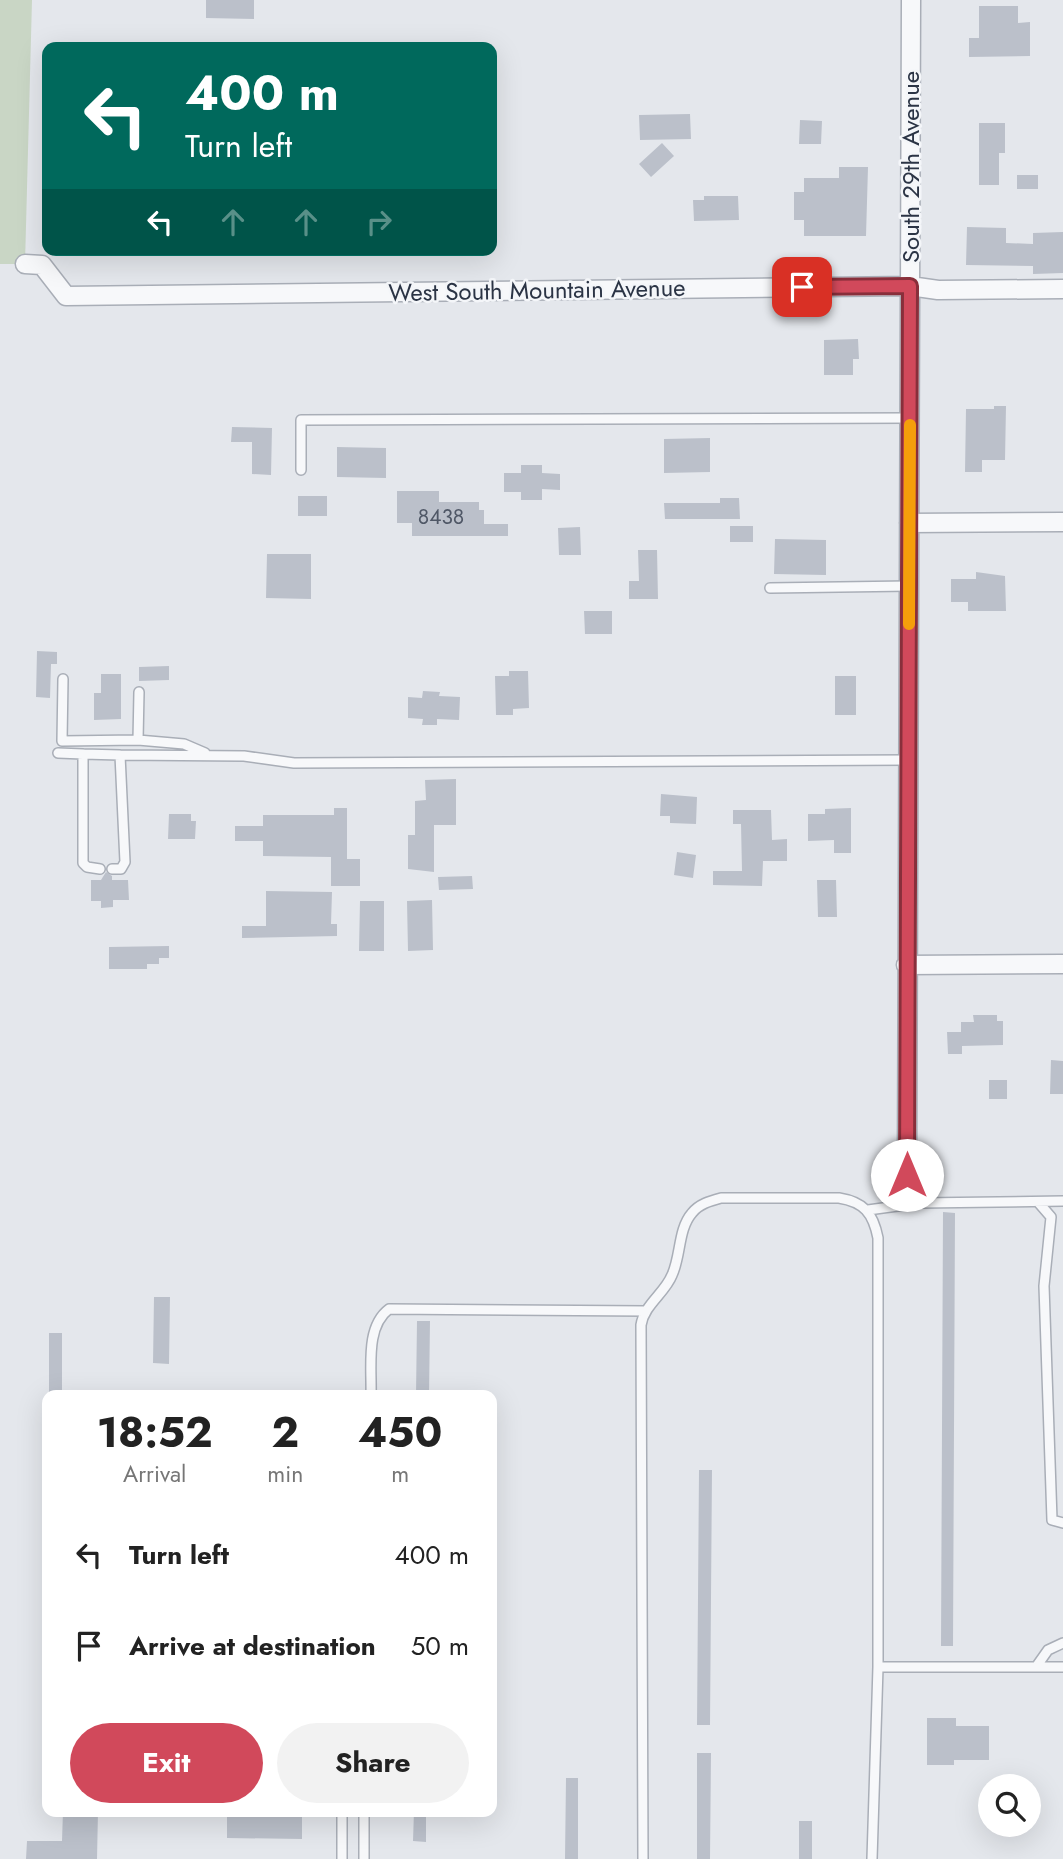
<!DOCTYPE html>
<style>
:root{--surface:#fff;--page:#f2f2f2;--text:#222;--muted:#767676;--accent:#d1495b}
body{margin:0;font-family:Jost,sans-serif;background:var(--page);color:var(--text);height:100vh;display:flex;flex-direction:column;font-size:26px;white-space:nowrap}
*{box-sizing:border-box;margin:0}
p{font-size:23px;color:var(--muted)}
.icon{flex:none;width:38px;height:38px;fill:none;stroke:currentColor;stroke-width:2;stroke-linecap:round;stroke-linejoin:round}
.map{position:relative;flex:1;overflow:hidden}
.side{position:absolute;left:42px;top:1390px;width:455px;height:427px;display:flex;flex-direction:column;background:var(--surface);border-radius:14px;box-shadow:0 7px 28px #0002}
.side>*{flex:none}
.banner{position:absolute;left:42px;top:42px;width:455px;height:214px;border-radius:14px;box-shadow:0 7px 28px #0002;background:#00695c;color:#fff;overflow:hidden}
.tools{position:absolute;left:978px;top:1774px;display:grid;gap:14px}
.tools a{display:grid;place-items:center;width:63px;height:63px;border-radius:50%;background:var(--surface);box-shadow:0 7px 28px #0002;font-size:35px}
.pin{position:absolute;display:grid;place-items:center;width:60px;height:60px;color:#fff;margin:-30px;border-radius:14px;box-shadow:0 4px 10px #0006}
.me{position:absolute;width:77px;margin:-38px;rotate:0deg;stroke-linejoin:round;filter:drop-shadow(0 0 5px #0008)}
.turn{display:flex;align-items:center;gap:24px;height:147px;padding:0 28px;font-size:32px}
.turn .icon{width:91px;height:91px;stroke-width:2.5}
.turn b{display:block;font-size:49px;line-height:60px}
.lanes{display:flex;align-items:center;height:66px;padding:0 28px;background:#0003;justify-content:center;gap:35px;direction:ltr}
.lanes .off{opacity:.35}
.eta{display:flex;justify-content:space-evenly;align-items:center;height:119px;text-align:center}
.eta b{font-size:42px;font-weight:700;line-height:49px}
.cta{display:flex;gap:14px;margin-top:auto;padding:14px 28px}
.cta a{flex:1;height:80px;border-radius:42px;background:var(--accent);color:#fff;font-size:28px;font-weight:700;line-height:80px;text-align:center}
.cta a+a{background:var(--page);color:var(--text)}
ul{padding:0;list-style:none}
li{display:flex;align-items:center;gap:21px;height:91px;padding:0 28px}
li div{flex:1}
li b{display:block;font-size:26px}
li em{font-style:normal}
.map>svg:first-child{display:block}
.green{fill:#c9d6c5}
.building{fill:#bbc0ca}
.lines{fill:none;stroke-linecap:round;stroke-linejoin:round}
.lane-casing{stroke:#a9aeb7;stroke-width:12}
.street-casing{stroke:#a9aeb7;stroke-width:21}
.lane{stroke:#f7f8fa;stroke-width:9}
.street{stroke:#f7f8fa;stroke-width:18}
.route-casing{stroke:#882f3b;stroke-width:18}
.route{stroke:#d1495b;stroke-width:12}
.slow{stroke:#f59e0b;stroke-width:12}
.labels{text-anchor:middle;dominant-baseline:central;stroke-width:5;stroke-linejoin:round;paint-order:stroke}
.number-label{font-size:21px;fill:#4f5766}
.street-label{font-size:24px;fill:#2b3445;stroke:#f4f6f9}
</style>
<div class="map">
<svg width="1063" height="1859" viewBox="0 0 1063 1859">
<rect width="100%" height="100%" fill="#e4e7ec"/>
<!-- green -->
<path class="green" d="M0 0H32L25 264H0Z"/>
<!-- building -->
<path class="building" d="M206 0H254V19L206 18Z
M979 6H1018V23L1030 22V56L969 57V38H979Z
M690 114 691 139 640 140 639 115Z
M800 120 822 121 821 144H799Z
M979 123H1005V153H999V185H979Z
M662 143 674 156 651 177 639 164Z
M839 167H868L866 236H804V220H794V192H804V178H839Z
M1017 175H1038V189H1017Z
M704 196H738L739 220 694 221 693 200H704Z
M967 227 1006 228V243L1033 244V233L1063 232V273L1033 274V266L966 265Z
M858 339 859 359H853V375H824V340Z
M994 406H1006L1005 460H982V472H965L966 409H994Z
M232 427 272 428 271 475 252 474V442H231Z
M710 438V472L664 473V439Z
M337 447 386 448V478L337 477Z
M521 465H542V473L560 474V490L542 489V500H521V492H504V473H521Z
M397 491H439V502H479V510H484V524H508V536H412V523H397Z
M298 496H327V516H298Z
M720 498H739L740 519H665L664 503H720Z
M730 526H753V542H730Z
M580 527 581 555H559L558 528Z
M775 539 826 540V575L774 574Z
M638 550H657L658 599H629V581H639Z
M267 554H311V599L266 598Z
M976 572 1005 576 1006 611H968V602H951V579H976Z
M584 611H612V634H585Z
M37 651 57 652V664H51L50 698 36 697Z
M169 666V680L139 681V667Z
M509 671H528L529 708 513 709V715H496L495 676H509Z
M101 674H121V719L94 720V693H101Z
M835 676H856V715H835Z
M423 691 440 692 439 696 460 697 459 720 437 719V725H422L423 719 408 718V697L422 698Z
M456 779V825H434V872L408 869V835H415V801L426 800 425 780Z
M661 794 697 797 696 824 670 823V816H660Z
M334 808H347V859H360V886H331V857L263 856V841H235V826H263V815H334Z
M851 808V853H834V840L808 841V814H825V809Z
M733 810H771L772 840 787 839V861H763L762 886 713 885V871H742L741 824H733Z
M169 814H191V821H196L195 839H168Z
M677 852 696 855 693 878 674 875Z
M106 872 112 876V880H128L129 900H113V907L101 908V901H91V880H101Z
M472 876 473 889 439 890 438 877Z
M817 880H836L837 917H818Z
M266 891 332 892 331 924H337V936L242 938V926H266Z
M432 900 433 950 408 951 407 901Z
M360 901H384V951H359Z
M169 946V958H159V964H147V969H109V947Z
M973 1015H997V1021H1003V1045L962 1046V1054H948L947 1032H961V1022H974Z
M1051 1060 1063 1061V1094H1050Z
M989 1080H1007V1099H989Z
M943 1212 955 1213 953 1646H941Z
M154 1297H170L169 1364 153 1363Z
M417 1321H430L429 1395H416Z
M49 1333H62V1395H49Z
M699 1470H712L710 1725H697Z
M927 1718H956V1726H989V1760H954V1765H927Z
M697 1753H711L710 1859H697Z
M566 1778H578V1859H565Z
M63 1811H98L97 1859H26L27 1841H62Z
M414 1811H426V1842L413 1841Z
M227 1816H302V1839L227 1838Z
M799 1821H812V1859H799Z"/>
<g class="lines">
<defs>
<path id="lane" d="M301 470V420L910 418
M770 588 909 586
M63 679 62 741 138 740
M139 692 138 740 184 744 205 753
M58 753 83 754V863L87 867 100 869
M83 754 120 755
M112 869H121L125 862 120 755 244 756 294 763 908 760
M1038 1202 1051 1217 1044 1286 1052 1520 1063 1523
M868 1210 920 1203 1063 1201
M371 1395C372 1368 365 1327 389 1309L646 1311
M1036 1667 1048 1650 1063 1643
M342 1859V1811
M364 1859V1811
M643 1859 641 1325C644 1305 665 1293 672 1275 681 1256 678 1229 692 1213 699 1204 710 1201 721 1198H839C864 1202 873 1213 878 1238V1667
M872 1859 878 1667H1063"/>
<path id="street" d="M25 264 42 265 66 296 910 286 938 290 1063 289
M909 523 1063 522
M906 965 1063 964
M907 1175 911 0"/>
</defs>
<!-- lane casing -->
<use href="#lane" class="lane-casing"/>
<!-- street casing -->
<use href="#street" class="street-casing"/>
<!-- lane -->
<use href="#lane" class="lane"/>
<!-- street -->
<use href="#street" class="street"/>
</g>
<g class="lines">
<defs>
<path id="route" d="M802 287 910 286 907 1175"/>
</defs>
<!-- route casing -->
<use href="#route" class="route-casing"/>
<!-- route -->
<use href="#route" class="route"/>
<!-- slow -->
<path class="slow" d="M909 624 910 425"/>
</g>
<g class="labels">
<!-- number labels -->
<g class="number-label">
<text x="441" y="517">8438</text>
</g>
<!-- street labels -->
<g class="street-label">
<text transform="translate(910 167) rotate(-90)">South 29th Avenue</text>
<text transform="translate(537 290) rotate(-1)">West South Mountain Avenue</text>
</g>
</g>
</svg>
<div class="tools">
<a><svg class="icon" aria-label="search" viewBox="0 0 24 24"><circle cx="10" cy="10" r="6"/><path d="M15 15l6 6"/></svg></a>
</div>
<div class="pin" style="left:802px;top:287px;background:#d93025"><svg class="icon" aria-label="arrive" viewBox="0 0 24 24"><path d="M6 21V4h12l-3 4 3 4H6"/></svg></div>
<svg class="me" style="left:907px;top:1175px" viewBox="-20 -20 40 40"><circle r="19" fill="#fff"/><path d="M0-13L10 11 0 6-10 11z" fill="#d1495b"/></svg>
<div class="banner">
<div class="turn"><svg class="icon" aria-label="left" viewBox="0 0 24 24"><path d="M17 20v-9H6M10 6l-5 5 5 5"/></svg><div><b>400 m</b>Turn left</div></div>
<div class="lanes"><svg class="icon" aria-label="left" viewBox="0 0 24 24"><path d="M17 20v-9H6M10 6l-5 5 5 5"/></svg><svg class="icon off" aria-label="ahead" viewBox="0 0 24 24"><path d="M12 20V5M6 11l6-6 6 6"/></svg><svg class="icon off" aria-label="ahead" viewBox="0 0 24 24"><path d="M12 20V5M6 11l6-6 6 6"/></svg><svg class="icon off" aria-label="right" viewBox="0 0 24 24"><path d="M7 20v-9h11M14 6l5 5-5 5"/></svg></div>
</div>
<section class="side">
<div class="eta">
<div><b>18:52</b><p>Arrival</p></div>
<div><b>2</b><p>min</p></div>
<div><b>450</b><p>m</p></div>
</div>
<ul>
<li><svg class="icon" aria-label="left" viewBox="0 0 24 24"><path d="M17 20v-9H6M10 6l-5 5 5 5"/></svg><div><b>Turn left</b></div><em>400 m</em></li>
<li><svg class="icon" aria-label="arrive" viewBox="0 0 24 24"><path d="M6 21V4h12l-3 4 3 4H6"/></svg><div><b>Arrive at destination</b></div><em>50 m</em></li>
</ul>
<div class="cta"><a>Exit</a><a>Share</a></div>
</section>
</div>
